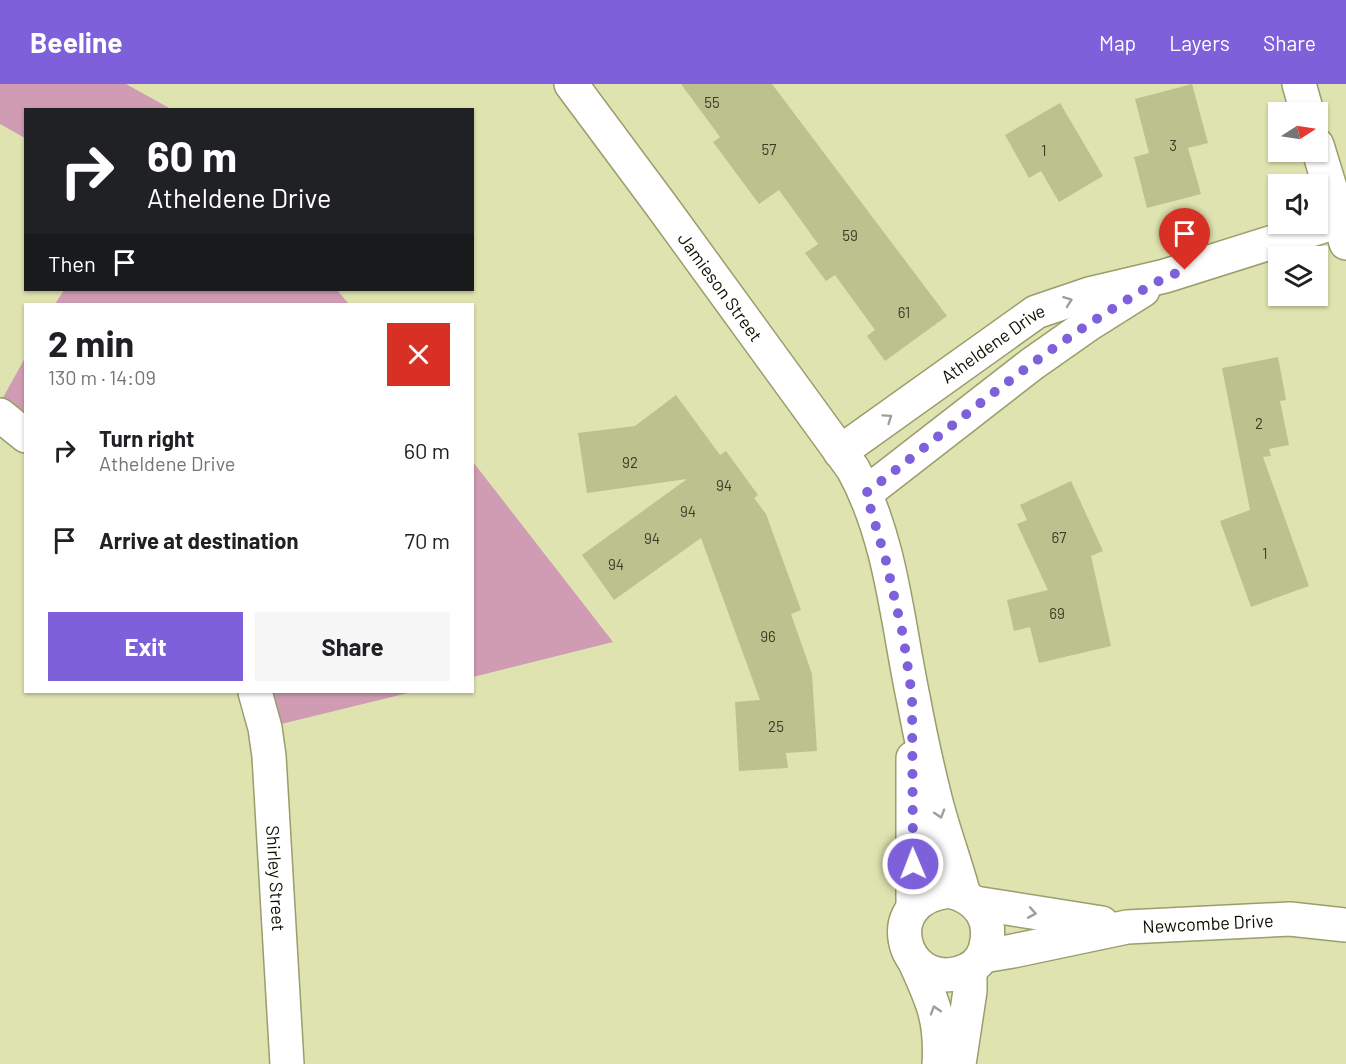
<!DOCTYPE html>
<meta charset="utf-8">
<style>
:root{--surface:#fff;--page:#f6f6f6;--text:#202124;--muted:#757577;--accent:#7e60db}
body{margin:0;font-family:Barlow,sans-serif;background:var(--page);color:var(--text);height:100vh;display:flex;flex-direction:column;font-size:22px;white-space:nowrap}
*{box-sizing:border-box;margin:0}
p{font-size:20px;color:var(--muted)}
.icon{flex:none;width:33px;height:33px;fill:none;stroke:currentColor;stroke-width:2;stroke-linecap:round;stroke-linejoin:round}
.map{position:relative;flex:1;overflow:hidden}
.sheet{position:absolute;left:24px;top:219px;width:450px;height:390px;display:flex;flex-direction:column;background:var(--surface);border-radius:0px;box-shadow:0 2px 4px #0004}
.sheet>*{flex:none}
.hud{position:absolute;left:24px;top:24px;width:450px;height:183px;border-radius:0px;box-shadow:0 2px 4px #0004;background:#202124;color:#fff;overflow:hidden}
.needle{width:39px;rotate:78deg}
.controls{position:absolute;left:1268px;top:18px;display:grid;gap:12px}
.controls a{display:grid;place-items:center;width:60px;height:60px;border-radius:0px;background:var(--surface);box-shadow:0 2px 4px #0004;font-size:30px}
.pin{position:absolute;display:grid;place-items:center;width:51px;height:51px;color:#fff;margin:-62px -26px;border-radius:50% 50% 50% 0;rotate:-45deg;box-shadow:0 0 6px #0007}
.pin .icon{rotate:45deg}
.me{position:absolute;width:66px;margin:-33px;rotate:359deg;stroke-linejoin:round;filter:drop-shadow(0 0 4px #0008)}
.turn{display:flex;align-items:center;gap:21px;height:126px;padding:0 24px;font-size:27px}
.turn .icon{width:78px;height:78px;stroke-width:2.5}
.turn b{display:block;font-size:42px;line-height:51px}
.then{display:flex;align-items:center;height:57px;padding:0 24px;background:#0003;gap:12px;font-size:22px}
.round{display:grid;place-items:center;flex:none;width:63px;height:63px;border-radius:0px;background:var(--page)}
.summary{display:flex;align-items:center;justify-content:space-between;height:102px;padding:0 24px}
h1{font-size:36px;font-weight:700;line-height:45px}
.action{display:flex;gap:12px;margin-top:auto;padding:12px 24px}
.action a{flex:1;height:69px;border-radius:0px;background:var(--accent);color:#fff;font-size:24px;font-weight:700;line-height:69px;text-align:center}
.action a+a{background:var(--page);color:var(--text)}
ul{padding:0;list-style:none}
li{display:flex;align-items:center;gap:18px;height:90px;padding:0 24px}
li div{flex:1}
li b{display:block;font-size:22px}
li em{font-style:normal}
header{display:flex;align-items:center;gap:36px;box-sizing:border-box;height:84px;padding:0 30px;background:var(--accent);color:#fff}
header strong{font-size:28px}
nav{display:flex;gap:33px;margin-inline-start:auto;font-size:21px}
.map>svg:first-child{display:block}
.green{fill:#d09cb3}
.building{fill:#bdc18e}
.lines{fill:none;stroke-linecap:round;stroke-linejoin:round}
.minor-casing{stroke:#9a9d6c;stroke-width:36}
.tertiary-casing{stroke:#9a9d6c;stroke-width:36}
.minor{stroke:#fff;stroke-width:33}
.tertiary{stroke:#fff;stroke-width:33}
.oneway{stroke:#9f9f99}
.route{stroke:#7e60db;stroke-width:10;stroke-dasharray:0 18}
.labels{text-anchor:middle;dominant-baseline:central;stroke-width:5;stroke-linejoin:round;paint-order:stroke}
.number-label{font-size:15px;fill:#3a3c24}
.street-label{font-size:18px;fill:#0f0f01;stroke:#ecf0bb}
</style>
<header>
<strong>Beeline</strong>
<nav><a>Map</a><a>Layers</a><a>Share</a></nav>
</header>
<div class="map">
<svg width="1346" height="980" viewBox="0 0 1346 980">
<rect width="100%" height="100%" fill="#dfe3af"/>
<!-- green -->
<path class="green" d="M0 0H126L171 25 26 26 25 54 0 40Z
M64 206H337L349 220H55Z
M25 274V352L0 319Z
M473 378 613 558 473 593Z
M255 608H412L265 644Z"/>
<!-- building -->
<path class="building" d="M681 0H772L947 232 885 277 867 252 875 246 835 191 826 197 805 169 818 160 779 106 759 120 713 58 720 53Z
M1192 0 1208 59 1188 64 1201 110 1147 124 1134 73 1149 69 1135 15Z
M1060 19 1103 92 1059 118 1041 87 1029 94 1005 51Z
M1278 273 1286 316 1280 317 1289 361 1269 365 1271 372 1263 373 1309 502 1251 523 1220 437 1250 426 1222 284Z
M676 311 720 371 726 367 758 411 754 414 766 430 801 526 791 530 812 590 817 667 786 669 788 684 739 687 735 618 760 616 701 454 614 516 582 471 687 395 587 409 578 349 635 342Z
M1071 397 1103 467 1091 472 1111 562 1039 579 1030 543 1014 547 1007 516 1048 506 1017 440 1027 436 1020 421Z"/>
<g class="lines">
<defs>
<g id="minor">
<path d="M1340 136 1346 159"/>
<path d="M0 331 26 352"/>
<path id="s1" d="M255 608 265 644 269 672 287 980"/>
<path d="M975 819 1102 839"/>
<path id="s2" d="M983 872 1013 867 1127 843 1290 835 1346 841"/>
</g>
<g id="tertiary">
<path id="s3" d="M571 0 661 121 853 385C891 454 897 536 913 613 919 645 926 678 934 710 942 744 955 777 964 811"/>
<path d="M1299 0 1307 28"/>
<path d="M1317 61 1340 136"/>
<path id="s4" d="M840 368 1036 228 1089 210 1165 192 1346 135"/>
<path d="M866 409 1032 280 1089 240 1143 206"/>
<path d="M950 807C979 815 994 835 985 866 981 878 971 886 959 889 901 905 877 814 950 807Z"/>
<path d="M913 824V674"/>
<path d="M914 876C932 915 942 936 939 980"/>
<path d="M959 980 970 907V886"/>
</g>
</defs>
<!-- minor casing -->
<use href="#minor" class="minor-casing"/>
<!-- tertiary casing -->
<use href="#tertiary" class="tertiary-casing"/>
<!-- minor -->
<use href="#minor" class="minor"/>
<!-- tertiary -->
<use href="#tertiary" class="tertiary"/>
</g>
<!-- one-way arrows -->
<defs><path id="oneway-chevron" d="M-2-3.5L2.5 0L-2 3.5" fill="none" stroke-width="1.6" stroke-linecap="round" stroke-linejoin="round" transform="scale(1.5)"/></defs>
<g class="oneway">
<use href="#oneway-chevron" transform="translate(1068 217) rotate(-20)"/>
<use href="#oneway-chevron" transform="translate(888 334) rotate(-35)"/>
<use href="#oneway-chevron" transform="translate(940 730) rotate(73)"/>
<use href="#oneway-chevron" transform="translate(1032 829) rotate(10)"/>
<use href="#oneway-chevron" transform="translate(935 926) rotate(-107)"/>
</g>
<g class="lines">
<!-- route -->
<path class="route" d="M913 780 912 612 903 551 886 477 866 409C946 348 1023 281 1109 227 1134 212 1157 195 1185 186"/>
</g>
<g class="labels">
<!-- number labels -->
<g class="number-label">
<text x="712" y="18">55</text>
<text x="1173" y="61">3</text>
<text x="769" y="65">57</text>
<text x="1044" y="66">1</text>
<text x="850" y="151">59</text>
<text x="904" y="228">61</text>
<text x="1259" y="339">2</text>
<text x="630" y="378">92</text>
<text x="724" y="401">94</text>
<text x="688" y="427">94</text>
<text x="1059" y="453">67</text>
<text x="652" y="454">94</text>
<text x="1265" y="469">1</text>
<text x="616" y="480">94</text>
<text x="1057" y="529">69</text>
<text x="768" y="552">96</text>
<text x="776" y="642">25</text>
</g>
<!-- street labels -->
<g class="street-label">
<text stroke="none"><textPath href="#s3" startOffset="252">Jamieson Street</textPath></text>
<text stroke="none"><textPath href="#s4" startOffset="188">Atheldene Drive</textPath></text>
<text stroke="none"><textPath href="#s1" startOffset="188">Shirley Street</textPath></text>
<text stroke="none"><textPath href="#s2" startOffset="228">Newcombe Drive</textPath></text>
</g>
</g>
</svg>
<div class="controls">
<a><svg class="needle" viewBox="-14 -14 28 28"><path d="M0-13l5 13h-10z" fill="#e53935"/><path d="M0 13l5-13h-10z" fill="#757577"/></svg></a>
<a><svg class="icon" aria-label="sound" viewBox="0 0 24 24"><path d="M4 9h4l5-4v14l-5-4H4zM17 9q2 3 0 6"/></svg></a>
<a><svg class="icon" aria-label="layers" viewBox="0 0 24 24"><path d="M12 4l9 5-9 5-9-5zM3 14l9 5 9-5"/></svg></a>
</div>
<div class="pin" style="left:1185px;top:186px;background:#d93025"><svg class="icon" aria-label="arrive" viewBox="0 0 24 24"><path d="M6 21V4h12l-3 4 3 4H6"/></svg></div>
<svg class="me" style="left:913px;top:780px" viewBox="-20 -20 40 40"><circle r="17" fill="#7e60db" stroke="#fff" stroke-width="3"/><path d="M0-11L8 9 0 5-8 9z" fill="#fff"/></svg>
<div class="hud">
<div class="turn"><svg class="icon" aria-label="right" viewBox="0 0 24 24"><path d="M7 20v-9h11M14 6l5 5-5 5"/></svg><div><b>60 m</b>Atheldene Drive</div></div>
<div class="then">Then<svg class="icon" aria-label="arrive" viewBox="0 0 24 24"><path d="M6 21V4h12l-3 4 3 4H6"/></svg></div>
</div>
<section class="sheet">
<div class="summary"><div><h1>2 min</h1><p>130 m · 14:09</p></div><a class="round" style="background:#d93025;color:#fff"><svg class="icon" aria-label="close" viewBox="0 0 24 24"><path d="M6 6l12 12M18 6L6 18"/></svg></a></div>
<ul>
<li><svg class="icon" aria-label="right" viewBox="0 0 24 24"><path d="M7 20v-9h11M14 6l5 5-5 5"/></svg><div><b>Turn right</b><p>Atheldene Drive</p></div><em>60 m</em></li>
<li><svg class="icon" aria-label="arrive" viewBox="0 0 24 24"><path d="M6 21V4h12l-3 4 3 4H6"/></svg><div><b>Arrive at destination</b></div><em>70 m</em></li>
</ul>
<div class="action"><a>Exit</a><a>Share</a></div>
</section>
</div>
